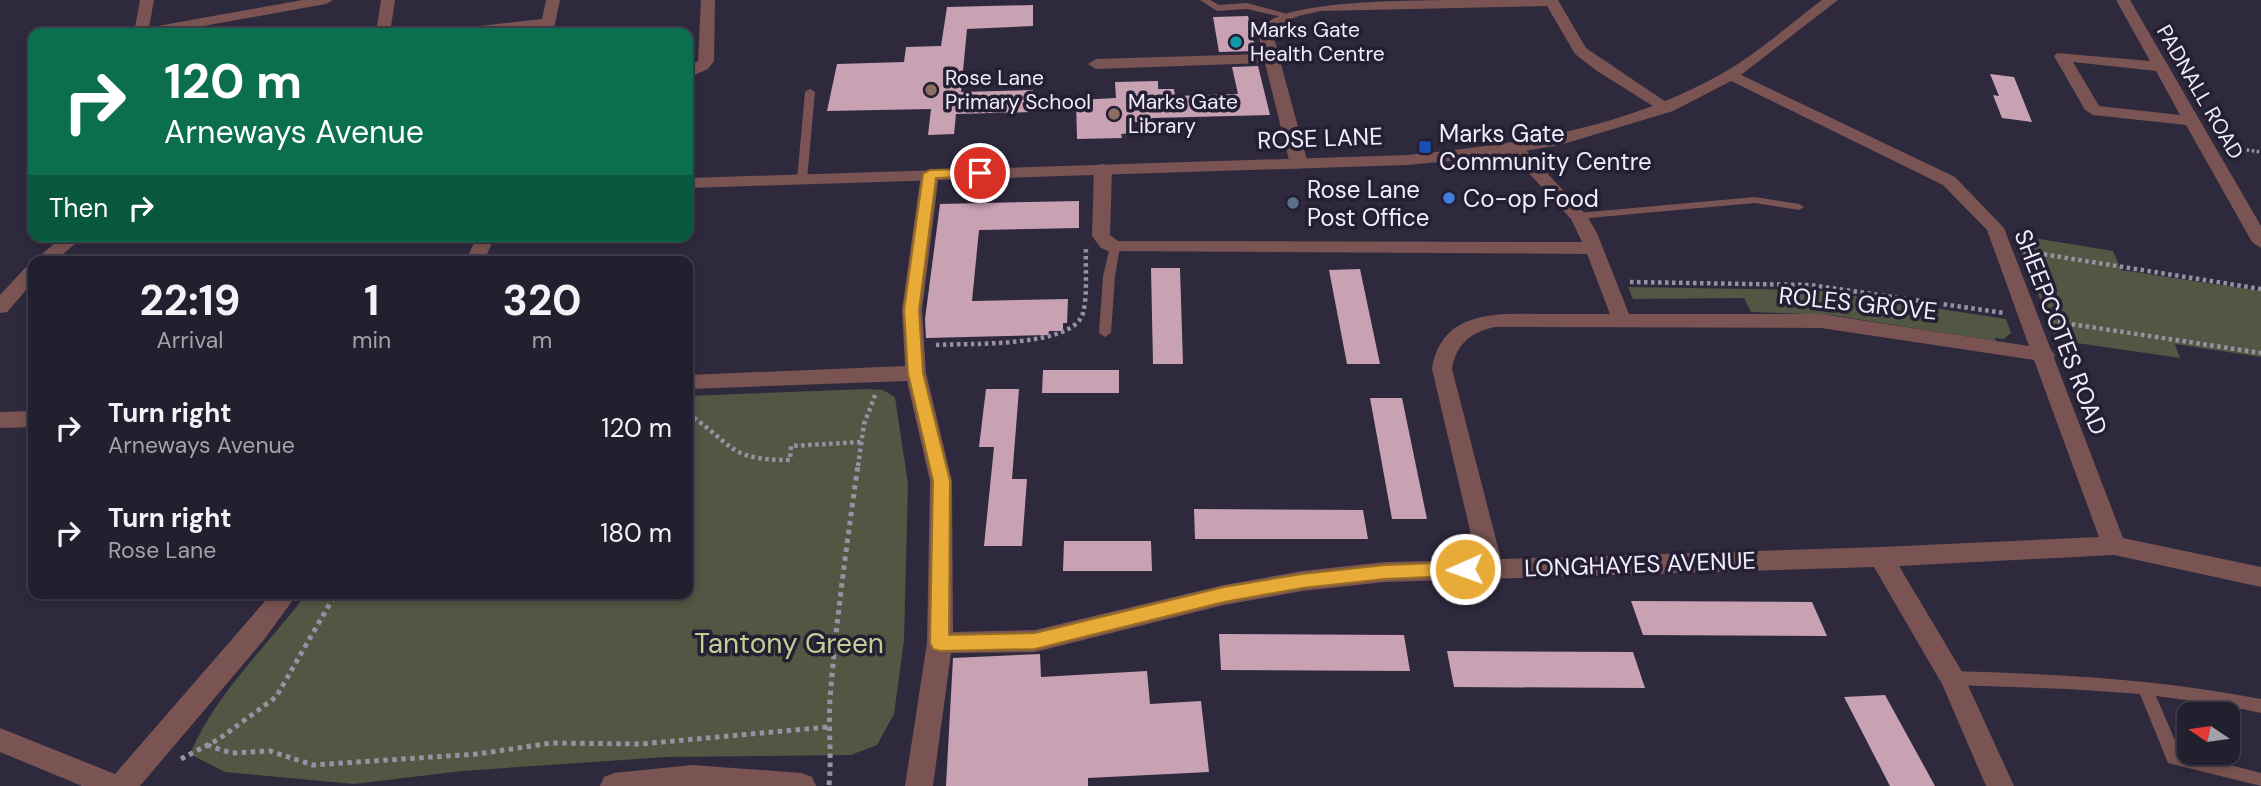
<!DOCTYPE html>
<style>
:root{--surface:#221f2e;--page:#2a2736;--text:#f1f3f6;--muted:#a2a2aa;--line:#3f3d4a}
body{margin:0;font-family:"DM Sans",sans-serif;background:var(--page);color:var(--text);height:100vh;display:flex;flex-direction:column;font-size:26px;white-space:nowrap}
*{box-sizing:border-box;margin:0}
p{font-size:23px;color:var(--muted)}
.icon{flex:none;width:38px;height:38px;fill:none;stroke:currentColor;stroke-width:2;stroke-linecap:round;stroke-linejoin:round}
.map{position:relative;flex:1;overflow:hidden}
.side{position:absolute;left:28px;top:256px;width:665px;height:343px;display:flex;flex-direction:column;background:var(--surface);border-radius:14px;box-shadow:0 4px 10px #0003,0 0 0 2px var(--line)}
.side>*{flex:none}
.hud{position:absolute;left:28px;top:28px;width:665px;height:214px;border-radius:14px;box-shadow:0 4px 10px #0003,0 0 0 2px var(--line);background:#0b6e4f;color:#fff;overflow:hidden}
.needle{width:46px;rotate:283deg}
.tools{position:absolute;left:2177px;top:702px;display:grid;gap:14px}
.tools a{display:grid;place-items:center;width:63px;height:63px;border-radius:14px;background:var(--surface);box-shadow:0 4px 10px #0003,0 0 0 2px var(--line);font-size:35px}
.pin{position:absolute;display:grid;place-items:center;width:60px;height:60px;color:#fff;margin:-30px;border:4px solid #fff;border-radius:50%;box-shadow:0 2px 7px #0007}
.me{position:absolute;width:77px;margin:-38px;rotate:268deg;stroke-linejoin:round;filter:drop-shadow(0 0 5px #0008)}
.turn{display:flex;align-items:center;gap:24px;height:147px;padding:0 21px;font-size:32px}
.turn .icon{width:91px;height:91px;stroke-width:2.5}
.turn b{display:block;font-size:49px;line-height:60px}
.then{display:flex;align-items:center;height:66px;padding:0 21px;background:#0003;gap:14px;font-size:26px}
.eta{display:flex;justify-content:space-evenly;align-items:center;height:119px;text-align:center}
.eta b{font-size:42px;font-weight:700;line-height:49px}
ul{padding:0;list-style:none}
li{display:flex;align-items:center;gap:21px;height:105px;padding:0 21px}
li div{flex:1}
li b{display:block;font-size:26px}
li em{font-style:normal}
.map>svg:first-child{display:block}
.green{fill:#515743}
.building{fill:#c8a1b3}
.lines{fill:none;stroke-linecap:round;stroke-linejoin:round}
.path-far2{stroke:#9692a3;stroke-width:3.5;stroke-dasharray:2.5 2.5;stroke-linecap:butt}
.path-far1{stroke:#9692a3;stroke-width:4.5;stroke-dasharray:3.5 3.5;stroke-linecap:butt}
.path{stroke:#9692a3;stroke-width:5;stroke-dasharray:4.5 4.5;stroke-linecap:butt}
.service{fill:#795452;fill-rule:evenodd}
.minor{fill:#795452;fill-rule:evenodd}
.tertiary{fill:#795452;fill-rule:evenodd}
.route{fill:#e8ab37;stroke:#976f24;stroke-width:2}
.culture-dot{fill:#0f9aa8;stroke:#241f33;stroke-width:2.5}
.education-dot{fill:#8d6e63;stroke:#241f33;stroke-width:2.5}
.transit-dot{fill:#1a4fb4;stroke:#241f33;stroke-width:2.5}
.shop-dot{fill:#3f7fe0;stroke:#241f33;stroke-width:2.5}
.service-dot{fill:#5c6f8a;stroke:#241f33;stroke-width:2.5}
.labels{text-anchor:middle;dominant-baseline:central;stroke-width:7;stroke-linejoin:round;paint-order:stroke}
.far-poi-label{font-size:21px;fill:#f1edfb;stroke:#241f33;text-anchor:start}
.far-street-label{font-size:21px;fill:#f1edfb;stroke:#241f33}
.poi-label{font-size:24px;fill:#f1edfb;stroke:#241f33;text-anchor:start}
.street-label{font-size:24px;fill:#f1edfb;stroke:#241f33}
.near-park-label{font-size:28px;fill:#bed094;stroke:#241f33}
</style>
<div class="map">
<svg width="2261" height="786" viewBox="0 0 2261 786">
<rect width="100%" height="100%" fill="#2e293d"/>
<!-- green -->
<path class="green" d="M2015 235 2113 251 2121 270 2261 291V357L2175 344 2180 358 2056 340Z
M1628 287 1816 290 2006 319 2011 333 2004 339 1995 338 1996 341 1831 315 1751 312 1744 298 1633 299Z
M867 389 883 390 895 397 908 484 904 640 894 714 877 745 851 755 666 757 462 771 354 784 225 772 190 754C217 691 267 647 307 593H688V396Z"/>
<!-- building -->
<path class="building" d="M1033 5V26L967 29 961 92 1033 90 1032 112 956 114 954 134 928 135 931 109 827 111 837 64 904 62 906 47 941 46 947 7Z
M1248 16 1256 51 1219 52 1213 17Z
M1258 66 1270 115 1152 118 1153 122H1132V133L1121 134 1122 138 1077 139 1076 100 1116 98 1115 82 1158 81V89H1174L1175 96 1238 94 1232 67Z
M1990 74 2014 77 2032 122 2002 118 1993 95 1999 96Z
M1079 201V228L979 230 972 301 1068 299 1067 323H1063V331H1049L1048 335 926 338 925 319 940 204Z
M1151 268H1180L1183 364H1153Z
M1360 269 1380 364H1347L1329 270Z
M1043 370H1119V393H1042Z
M986 389H1019L1012 479H1027L1022 546H984L994 447H979Z
M1370 398H1402L1427 519H1392Z
M1194 509 1363 510 1368 539H1195Z
M1064 541H1151L1152 571H1063Z
M1631 601 1812 602 1827 636 1643 635Z
M1219 634 1404 635 1410 671 1221 670Z
M1447 651 1633 652 1645 688 1454 687Z
M1040 654 1041 677 1147 671 1150 704 1201 701 1209 772 1088 778V786H946L953 658Z
M1885 695 1935 786H1890L1844 697Z"/>
<g class="lines">
<!-- path-far2 -->
<path class="path-far2" d="M2227 147 2261 152"/>
<!-- path-far1 -->
<path class="path-far1" d="M2023 251 2261 289
M1630 282 1811 285 2004 313
M2051 321 2261 353
M936 345C967 343 1074 348 1083 313 1088 294 1085 268 1086 248
M688 414C734 444 726 460 790 460L791 446 861 442
M858 466 864 424 876 393"/>
<!-- path -->
<path class="path" d="M207 745 231 753 270 751 313 765 478 754 551 743 641 744 828 727
M181 759 219 739 276 697 336 593
M829 785C832 756 828 728 830 699 836 621 847 543 858 465"/>
<!-- service -->
<path class="service" d="M1200 0H1210L1219 5 1247 3 1291 15 1287 18 1247 9 1217 11Z
M810 89 815 92 807 180 802 183 797 180 805 92Z
M1755 197 1799 204 1804 207 1799 210 1755 203 1578 219 1573 216 1578 213Z
M1115 244 1120 247 1115 276 1111 333 1105 337 1099 333 1103 276 1110 247Z
M1952 671C2056 674 2159 679 2261 699V713L2223 705 2156 696 2180 752 2261 773V786L2168 763 2140 694 2068 689 1952 685 1947 683 1944 678 1947 673Z"/>
<!-- minor -->
<path class="minor" d="M302 0H333L326 4 165 33H134L141 29Z
M381 0H395L390 33H376Z
M546 0H560L553 33H539L540 28 493 33H446L453 29 542 19Z
M701 0H715L714 61 708 69 688 78V67L698 61Z
M1444 0H1558L1586 48 1675 108 1667 113 1661 111 1597 71 1575 54 1547 6 1320 11C1298 17 1280 16 1275 42L1308 164 1299 169 1290 164 1265 63 1096 69 1088 64 1096 59 1262 54C1260 45 1258 36 1263 27 1282 0 1407 1 1444 0Z
M2116 0H2130L2261 226V248L2252 242 2186 125 2093 115 2085 110 2054 56 2057 53 2150 61ZM2073 62 2156 71 2180 115 2099 106Z
M1731 70 1955 177 2004 228 2051 350 2055 355 2054 358 2123 538 2261 567V587L2114 555 1899 566 1961 670 2014 786H1986L1942 684 1874 567 1385 582 1302 591 1224 605 1035 652 951 653 933 786H905L927 643 930 481 907 381 688 389V375L905 366 902 310 921 174 930 169 936 170 939 174 922 310 926 373 952 481 953 632 1035 630 1224 585 1302 571 1385 562 1477 560 1432 369C1441 312 1493 313 1539 314 1562 314 1586 314 1610 314L1587 254 1108 251 1101 248 1092 236 1094 169 1097 165 1103 164 1112 169 1110 235 1118 241 1582 242 1571 219 1506 148 1514 143 1520 144 1587 216 1597 233 1629 314H1821L2029 346 1987 230 1943 185 1725 78 1723 75 1725 72ZM1495 327 1821 328 2034 360 2099 537 1881 547 1501 559 1452 369C1456 344 1471 332 1495 327Z
M477 236H495L484 261H466Z
M33 411V427L0 428V412Z
M272 593H298L263 641 140 786H82L0 752V728L115 774Z
M692 765 802 773 812 777 816 786H600L604 777 614 773Z"/>
<!-- tertiary -->
<path class="tertiary" d="M140 0H154L148 33H134Z
M1822 0H1838L1737 78 1673 111 1560 145 1482 158 1407 165 688 188V178L1407 155C1517 145 1626 128 1723 73 1758 53 1790 24 1822 0Z
M63 236H84L55 261H34Z
M33 265V282L7 312 0 313V295L26 267Z"/>
</g>
<!-- route -->
<path class="route" d="M980 169 986 173 984 176 936 178 919 310 923 373 950 481 949 635 1035 633 1224 587 1302 574 1385 565 1465 562 1471 564 1474 569 1471 575 1385 579 1302 588 1224 602 1035 649 940 651 933 649 930 643 933 481 908 373 904 310 923 174 930 170Z"/>
<!-- markers -->
<circle class="culture-dot" cx="1236" cy="42" r="7"/>
<g class="education-dot">
<circle cx="931" cy="90" r="7"/>
<circle cx="1114" cy="114" r="7"/>
</g>
<rect class="transit-dot" x="1418" y="140" width="14" height="14" rx="3.5"/>
<circle class="shop-dot" cx="1449" cy="198" r="7"/>
<circle class="service-dot" cx="1293" cy="203" r="7"/>
<g class="labels">
<!-- far-poi labels -->
<g class="far-poi-label">
<text x="1250" y="30">Marks Gate<tspan x="1250" dy="24">Health Centre</tspan></text>
<text x="945" y="78">Rose Lane<tspan x="945" dy="24">Primary School</tspan></text>
<text x="1128" y="102">Marks Gate<tspan x="1128" dy="24">Library</tspan></text>
</g>
<!-- far-street labels -->
<g class="far-street-label">
<text transform="translate(2200 92) rotate(60)">PADNALL ROAD</text>
</g>
<!-- poi labels -->
<g class="poi-label">
<text x="1439" y="133">Marks Gate<tspan x="1439" dy="28">Community Centre</tspan></text>
<text x="1307" y="189">Rose Lane<tspan x="1307" dy="28">Post Office</tspan></text>
<text x="1463" y="198">Co-op Food</text>
</g>
<!-- street labels -->
<g class="street-label">
<text transform="translate(1320 138) rotate(-2)">ROSE LANE</text>
<text transform="translate(1858 303) rotate(6)">ROLES GROVE</text>
<text transform="translate(2061 332) rotate(69)">SHEEPCOTES ROAD</text>
<text transform="translate(1640 564) rotate(-2)">LONGHAYES AVENUE</text>
</g>
<!-- near-park labels -->
<g class="near-park-label">
<text x="789" y="643">Tantony Green</text>
</g>
</g>
</svg>
<div class="tools">
<a><svg class="needle" viewBox="-14 -14 28 28"><path d="M0-13l5 13h-10z" fill="#e53935"/><path d="M0 13l5-13h-10z" fill="#a2a2aa"/></svg></a>
</div>
<div class="pin" style="left:980px;top:173px;background:#d93025"><svg class="icon" aria-label="arrive" viewBox="0 0 24 24"><path d="M6 21V4h12l-3 4 3 4H6"/></svg></div>
<svg class="me" style="left:1465px;top:569px" viewBox="-20 -20 40 40"><circle r="17" fill="#e8ab37" stroke="#fff" stroke-width="3"/><path d="M0-11L8 9 0 5-8 9z" fill="#fff"/></svg>
<div class="hud">
<div class="turn"><svg class="icon" aria-label="right" viewBox="0 0 24 24"><path d="M7 20v-9h11M14 6l5 5-5 5"/></svg><div><b>120 m</b>Arneways Avenue</div></div>
<div class="then">Then<svg class="icon" aria-label="right" viewBox="0 0 24 24"><path d="M7 20v-9h11M14 6l5 5-5 5"/></svg></div>
</div>
<section class="side">
<div class="eta">
<div><b>22:19</b><p>Arrival</p></div>
<div><b>1</b><p>min</p></div>
<div><b>320</b><p>m</p></div>
</div>
<ul>
<li><svg class="icon" aria-label="right" viewBox="0 0 24 24"><path d="M7 20v-9h11M14 6l5 5-5 5"/></svg><div><b>Turn right</b><p>Arneways Avenue</p></div><em>120 m</em></li>
<li><svg class="icon" aria-label="right" viewBox="0 0 24 24"><path d="M7 20v-9h11M14 6l5 5-5 5"/></svg><div><b>Turn right</b><p>Rose Lane</p></div><em>180 m</em></li>
</ul>
</section>
</div>
